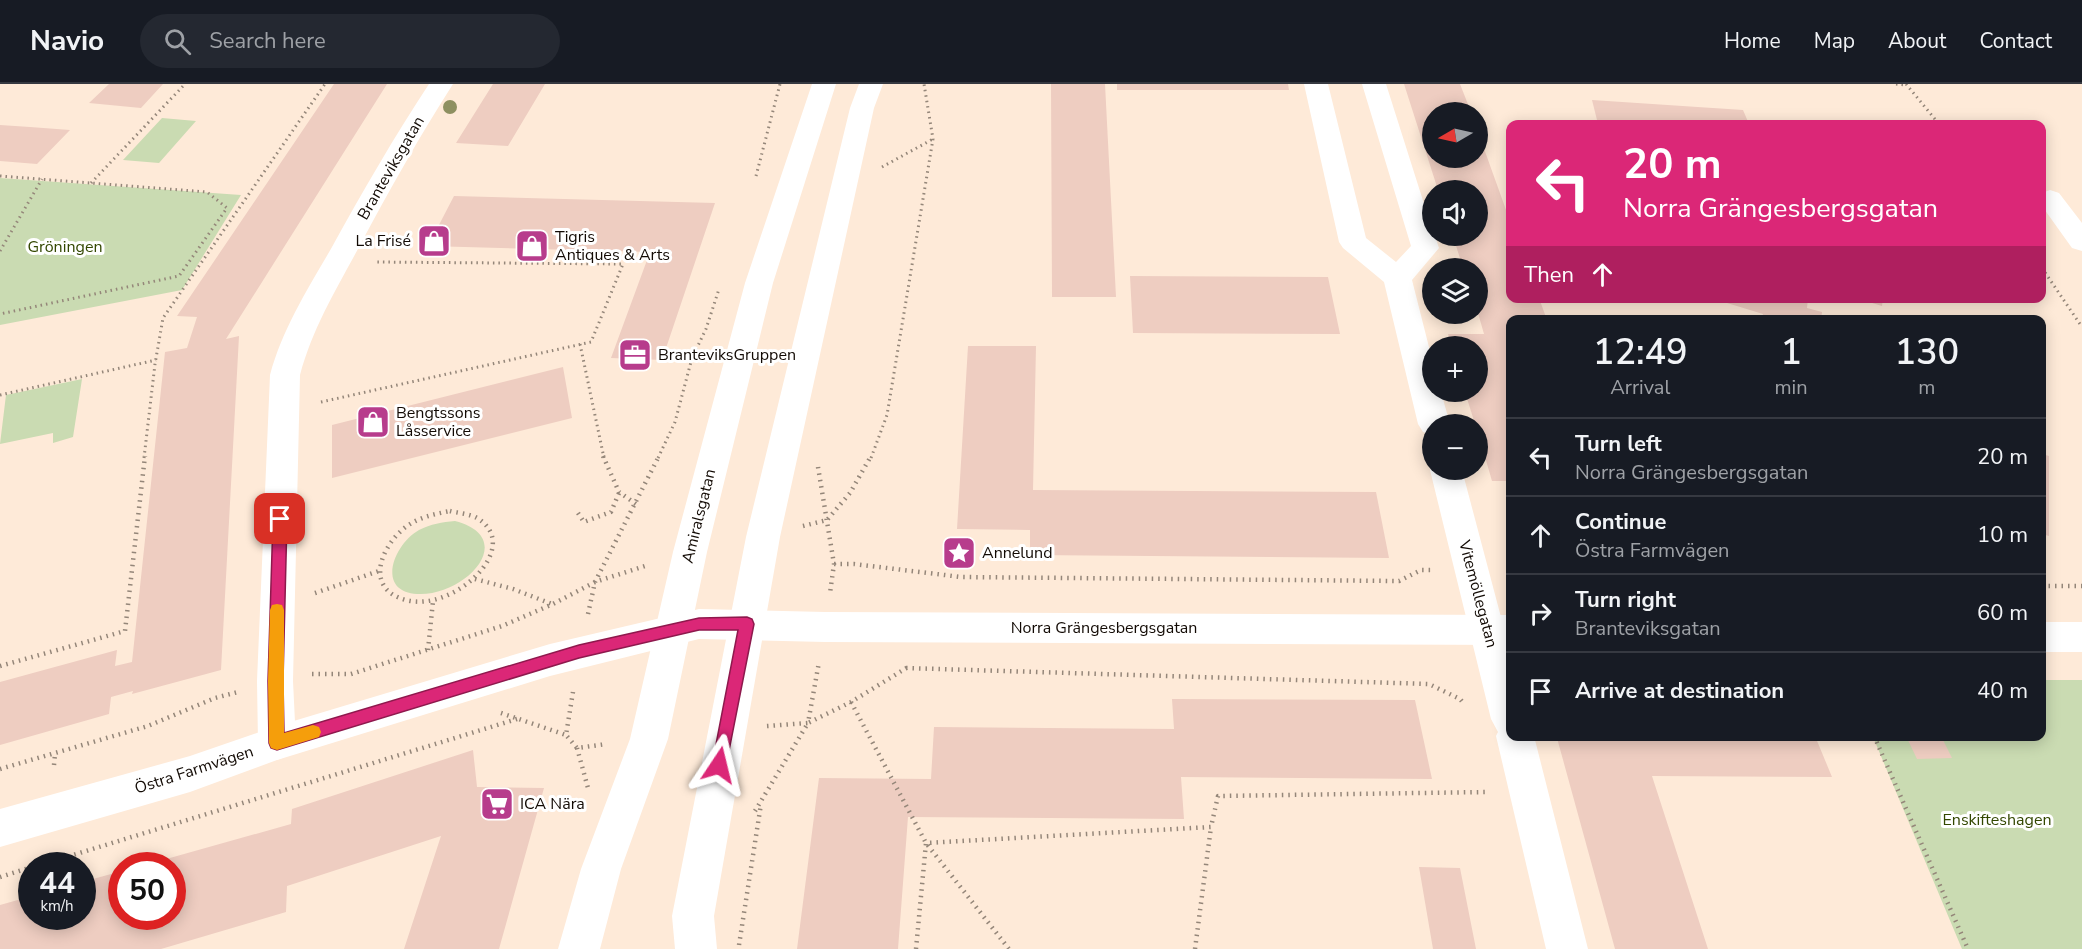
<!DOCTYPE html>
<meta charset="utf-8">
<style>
:root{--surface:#171b24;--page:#242831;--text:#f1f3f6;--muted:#9ea1a6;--line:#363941}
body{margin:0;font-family:"Nunito Sans",sans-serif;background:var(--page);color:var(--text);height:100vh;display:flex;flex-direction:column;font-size:22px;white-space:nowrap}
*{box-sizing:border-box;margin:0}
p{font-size:20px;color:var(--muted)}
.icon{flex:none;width:33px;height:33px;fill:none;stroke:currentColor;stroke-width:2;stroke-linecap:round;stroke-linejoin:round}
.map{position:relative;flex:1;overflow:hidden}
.sheet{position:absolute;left:1506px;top:231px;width:540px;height:426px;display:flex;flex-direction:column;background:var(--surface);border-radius:12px;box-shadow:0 3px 15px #0003}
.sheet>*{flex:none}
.banner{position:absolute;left:1506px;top:36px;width:540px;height:183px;border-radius:12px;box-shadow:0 3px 15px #0003;background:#db2777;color:#fff;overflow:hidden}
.needle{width:39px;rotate:261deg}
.controls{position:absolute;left:1422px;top:18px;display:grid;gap:12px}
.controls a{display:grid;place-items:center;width:66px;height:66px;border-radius:50%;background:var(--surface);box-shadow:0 3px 15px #0003;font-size:30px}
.speed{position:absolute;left:18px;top:768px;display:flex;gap:12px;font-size:30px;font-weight:700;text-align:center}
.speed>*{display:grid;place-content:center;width:78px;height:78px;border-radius:50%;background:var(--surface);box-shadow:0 3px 15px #0003;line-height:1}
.speed small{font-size:15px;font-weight:400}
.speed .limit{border:9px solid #d22;background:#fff;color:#111}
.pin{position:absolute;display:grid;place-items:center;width:51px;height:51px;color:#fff;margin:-26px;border-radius:12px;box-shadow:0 3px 9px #0006}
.me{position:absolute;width:66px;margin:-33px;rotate:10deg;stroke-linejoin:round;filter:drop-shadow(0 0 4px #0008)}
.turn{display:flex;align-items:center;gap:21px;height:126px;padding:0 18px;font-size:27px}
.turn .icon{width:78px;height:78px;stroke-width:2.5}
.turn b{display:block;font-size:42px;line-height:51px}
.then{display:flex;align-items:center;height:57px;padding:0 18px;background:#0003;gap:12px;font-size:22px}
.eta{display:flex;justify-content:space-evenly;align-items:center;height:102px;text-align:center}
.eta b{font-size:36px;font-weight:600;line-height:42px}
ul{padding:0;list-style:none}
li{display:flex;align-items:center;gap:18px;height:78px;padding:0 18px;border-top:2px solid var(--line)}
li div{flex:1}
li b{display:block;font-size:22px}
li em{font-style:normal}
header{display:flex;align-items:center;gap:36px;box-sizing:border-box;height:84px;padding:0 30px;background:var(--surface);border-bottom:2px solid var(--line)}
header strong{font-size:28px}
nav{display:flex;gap:33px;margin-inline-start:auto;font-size:21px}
.search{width:420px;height:54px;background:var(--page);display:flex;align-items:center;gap:15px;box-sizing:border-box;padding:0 21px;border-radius:33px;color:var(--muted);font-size:22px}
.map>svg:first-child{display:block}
.green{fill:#cadbb2}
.building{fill:#eecdc1}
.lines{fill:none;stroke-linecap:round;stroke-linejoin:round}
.path-far1{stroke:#948679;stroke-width:3;stroke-dasharray:1.5 4;stroke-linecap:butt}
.path{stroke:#948679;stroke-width:4.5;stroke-dasharray:1.5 5;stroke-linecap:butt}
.minor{fill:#fff;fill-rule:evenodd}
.tertiary{fill:#fff;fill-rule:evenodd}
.secondary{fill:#fff;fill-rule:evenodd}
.tree{fill:#8e9061}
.route{fill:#db2777;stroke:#8e194d;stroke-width:1.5}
.slow{fill:#f59e0b}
.labels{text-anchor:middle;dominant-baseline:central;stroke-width:6;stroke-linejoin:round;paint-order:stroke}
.street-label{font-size:16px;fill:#120a04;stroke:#fff}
.poi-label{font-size:16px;fill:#120a04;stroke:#fff;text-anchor:start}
.park-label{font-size:16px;fill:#334700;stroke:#fff}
</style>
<header>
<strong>Navio</strong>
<div class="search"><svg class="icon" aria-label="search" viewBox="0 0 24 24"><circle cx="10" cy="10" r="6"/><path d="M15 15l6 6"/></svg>Search here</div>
<nav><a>Home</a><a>Map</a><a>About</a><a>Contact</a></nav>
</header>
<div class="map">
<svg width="2082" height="865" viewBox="0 0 2082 865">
<rect width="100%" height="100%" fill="#feead8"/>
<!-- green -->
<path class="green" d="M162 34 196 37 159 79 123 76Z
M0 94 241 111 182 206 0 241Z
M82 295 73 353 53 359V349L0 360 6 311Z
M455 437C520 454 465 513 417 510 375 507 394 460 419 446 431 440 442 438 455 437Z
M2042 596H2082V865H1962L1873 653 2042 652Z"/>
<!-- building -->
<path class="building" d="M109 0H163L141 24 89 19Z
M334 0H387L226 255 239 252 221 586 132 610 133 607 111 613 109 630 0 661V598L117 566 115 582 132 578 165 268 187 264 197 233 177 232Z
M493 0H545L508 62 456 59Z
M1051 0H1105L1116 213H1052Z
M1117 0H1288L1289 6H1117Z
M1404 0H1460L1471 28H1432V74H1478V48L1510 137V214H1539L1547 236H1510V397H1492L1478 349V340H1475L1465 308H1478V262H1452L1448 250H1484L1478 229V184H1463L1453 152H1478V106H1438Z
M1592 16 1743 26 1749 40H1598Z
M0 41 30 43 70 46 37 80 0 77Z
M454 112 715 119 662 276 611 274 650 168 428 162Z
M1130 192 1328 193 1340 250 1133 249Z
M1728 214H1808L1807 224 1822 228 1821 236H1761L1763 230 1727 219Z
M1859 214H1883L1882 222 1859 215Z
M968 262H1036L1033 406 1376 408 1389 474 1030 471V446L957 445Z
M563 283 572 334 332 394V341Z
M2042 370 2049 372V452L2042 450Z
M1172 615 1415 616 1432 695 1181 693 1184 735 908 733 898 865H797L819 694 931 695 934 643 1174 645Z
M1598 652H1815L1832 693 1652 692 1708 865H1615L1557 654 1599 655Z
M1906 652H1941L1952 674 1917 675Z
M473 666 477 703 544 704 499 865H404L441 752 287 802 286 828 161 865H0V821L32 812V832H82V798L122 787V832H172V782L145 781 291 740 292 725Z
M1419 783 1460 784 1476 865H1433Z"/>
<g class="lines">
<!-- path-far1 -->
<path class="path-far1" d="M1896 0 1907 1
M1906 0 1939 40
M882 83 933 55
M0 92 207 108 227 124 179 192 0 230
M756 92 780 0
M91 99 185 0
M0 167 42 95
M2042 184 2082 243
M580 260 604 374
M0 311 156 276
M321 318 591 258 623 180 375 178
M144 374 155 280 163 234 325 0
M658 374 675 338 692 274 706 245 719 205
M871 374 887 331 933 55 924 0"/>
<!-- path -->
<path class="path" d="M603 372 619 408 636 420
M818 383 834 480 830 509
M450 427C458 429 470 430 477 434 525 463 453 529 406 516 363 505 381 461 407 442 420 433 435 430 450 427Z
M578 429 584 438 611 428 619 409
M803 442 827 436 850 409 871 372
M834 480H854L961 493 1399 497 1421 486H1435
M475 495 513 505 552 520
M2042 502H2082
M315 509 379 487
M588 530 595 498 659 372
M428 566 433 517
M0 582 125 547 145 372
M906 584 1429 600 1460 615 1464 620
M312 590H351L502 542 553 520 595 498 648 481
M573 608 566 651 577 664 607 660
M851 618 926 759 1009 865
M501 629 566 651
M767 642 808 639 819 578
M1874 652 1968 865
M577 664 588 704
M54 681 55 670
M0 685 148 642 215 614 238 608
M755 727 808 639 851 618 908 583
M37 782 517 635
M0 793 32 783
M739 861 761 720
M916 865 926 759 1211 743 1218 712 1487 708
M1195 865 1211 743"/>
<!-- minor -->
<path class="minor" d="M429 0H453C419 53 389 107 359 163 336 206 313 243 300 291L293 597 296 659 290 671 277 676 264 671 258 659 257 597 270 291C283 243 308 205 332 163 363 107 394 53 429 0Z
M1304 0H1328L1366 154 1396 178 1411 162 1362 0H1386L1432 145V152H1435L1439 164 1412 196 1432 275V308H1441L1450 340H1432V351L1423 348 1418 340 1384 198 1343 164 1339 158Z
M2050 106 2059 109 2082 139V167L2072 164 2042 122V109Z
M1432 381V386H1462L1510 567V652H1534L1588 865H1546L1496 652 1498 648 1491 635 1430 386Z"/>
<!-- tertiary -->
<path class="tertiary" d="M699 525 825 528 1510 531V561L825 558 699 555 550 592 277 676 190 708 0 763V725L190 672 277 642 550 560Z
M2042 538H2082V568H2042Z"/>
<!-- secondary -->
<path class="secondary" d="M812 0H836L773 199 707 468 668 655 621 785 600 865H558L581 785 630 655 673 468 745 199Z
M859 0H883L874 24 780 453 714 832 717 865H675L672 832 746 453 850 24Z"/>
</g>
<!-- trees -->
<circle class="tree" cx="450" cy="23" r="7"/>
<!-- route -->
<path class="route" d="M280 429 287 435 283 597 284 649 579 561 699 534 747 533 752 535 754 540 725 687 719 689 714 687 712 681 738 546H699L579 574 277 666 271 664 269 659 268 597 273 435Z"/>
<!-- slow -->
<path class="slow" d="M277 520 282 521 284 526V649L313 641 319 643 321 648 319 653 277 666 271 664 269 659 268 597 270 526 272 521Z"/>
<!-- icons -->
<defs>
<symbol id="shop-square" viewBox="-11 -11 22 22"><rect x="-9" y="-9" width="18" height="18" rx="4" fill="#b73c8c" stroke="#fff"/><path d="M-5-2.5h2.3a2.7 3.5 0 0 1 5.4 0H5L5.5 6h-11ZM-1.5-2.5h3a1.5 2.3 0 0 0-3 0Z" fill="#fff"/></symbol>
<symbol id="office-square" viewBox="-11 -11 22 22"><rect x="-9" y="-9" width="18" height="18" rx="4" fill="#b73c8c" stroke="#fff"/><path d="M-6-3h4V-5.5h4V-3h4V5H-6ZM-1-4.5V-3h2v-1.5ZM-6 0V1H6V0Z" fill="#fff"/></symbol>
<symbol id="sight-square" viewBox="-11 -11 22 22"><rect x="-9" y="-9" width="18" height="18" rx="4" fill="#b73c8c" stroke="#fff"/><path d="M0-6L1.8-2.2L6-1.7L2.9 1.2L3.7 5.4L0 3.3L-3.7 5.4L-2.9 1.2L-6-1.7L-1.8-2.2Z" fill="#fff"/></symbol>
<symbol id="supermarket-square" viewBox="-11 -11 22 22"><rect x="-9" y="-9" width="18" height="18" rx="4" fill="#b73c8c" stroke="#fff"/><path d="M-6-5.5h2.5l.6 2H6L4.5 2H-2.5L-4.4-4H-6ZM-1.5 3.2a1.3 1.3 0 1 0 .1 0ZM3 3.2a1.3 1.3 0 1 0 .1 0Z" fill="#fff"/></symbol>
</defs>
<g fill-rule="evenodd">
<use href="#shop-square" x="415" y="138" width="38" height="38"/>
<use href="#shop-square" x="513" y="143" width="38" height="38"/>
<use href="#office-square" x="616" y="252" width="38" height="38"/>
<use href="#shop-square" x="354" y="319" width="38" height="38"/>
<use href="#sight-square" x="940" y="450" width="38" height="38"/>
<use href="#supermarket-square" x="478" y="701" width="38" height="38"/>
</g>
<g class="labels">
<!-- street labels -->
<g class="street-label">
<text transform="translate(391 84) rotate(-60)">Branteviksgatan</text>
<text transform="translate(699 432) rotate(-76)">Amiralsgatan</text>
<text transform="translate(1478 510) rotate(75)">Vitemöllegatan</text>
<text x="1104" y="544">Norra Grängesbergsgatan</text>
<text transform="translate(194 686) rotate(-18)">Östra Farmvägen</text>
</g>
<!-- poi labels -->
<g class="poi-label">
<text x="555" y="153">Tigris<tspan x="555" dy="18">Antiques &amp; Arts</tspan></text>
<text x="411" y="157" text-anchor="end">La Frisé</text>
<text x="658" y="271">BranteviksGruppen</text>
<text x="396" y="329">Bengtssons<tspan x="396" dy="18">Låsservice</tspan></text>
<text x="982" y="469">Annelund</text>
<text x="520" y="720">ICA Nära</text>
</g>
<!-- park labels -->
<g class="park-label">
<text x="65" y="163">Gröningen</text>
<text x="1997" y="736">Enskifteshagen</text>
</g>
</g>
</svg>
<div class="controls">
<a><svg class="needle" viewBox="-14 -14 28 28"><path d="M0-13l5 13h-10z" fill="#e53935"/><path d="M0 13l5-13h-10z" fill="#9ea1a6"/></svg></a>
<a><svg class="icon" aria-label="sound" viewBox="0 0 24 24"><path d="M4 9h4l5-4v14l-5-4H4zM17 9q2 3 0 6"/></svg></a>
<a><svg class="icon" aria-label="layers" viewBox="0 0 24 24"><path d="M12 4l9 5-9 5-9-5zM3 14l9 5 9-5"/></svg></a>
<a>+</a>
<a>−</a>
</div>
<div class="speed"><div>44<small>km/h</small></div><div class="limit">50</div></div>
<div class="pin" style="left:280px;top:435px;background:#d93025"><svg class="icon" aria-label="arrive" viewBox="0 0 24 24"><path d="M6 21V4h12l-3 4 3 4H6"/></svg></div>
<svg class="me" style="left:719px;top:681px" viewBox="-20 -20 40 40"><path d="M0-17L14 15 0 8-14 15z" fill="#db2777" stroke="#fff" stroke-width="4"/></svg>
<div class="banner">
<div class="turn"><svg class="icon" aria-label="left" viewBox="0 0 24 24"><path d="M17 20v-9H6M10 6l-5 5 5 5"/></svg><div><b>20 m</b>Norra Grängesbergsgatan</div></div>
<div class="then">Then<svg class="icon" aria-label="ahead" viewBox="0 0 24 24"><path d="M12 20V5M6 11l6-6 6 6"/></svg></div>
</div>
<section class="sheet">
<div class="eta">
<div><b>12:49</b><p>Arrival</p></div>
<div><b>1</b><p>min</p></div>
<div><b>130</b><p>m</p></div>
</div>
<ul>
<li><svg class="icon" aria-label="left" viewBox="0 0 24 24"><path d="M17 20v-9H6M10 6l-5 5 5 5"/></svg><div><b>Turn left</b><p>Norra Grängesbergsgatan</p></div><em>20 m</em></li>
<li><svg class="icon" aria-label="ahead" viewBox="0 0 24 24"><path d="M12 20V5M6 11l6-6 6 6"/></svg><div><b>Continue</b><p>Östra Farmvägen</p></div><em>10 m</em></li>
<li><svg class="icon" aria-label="right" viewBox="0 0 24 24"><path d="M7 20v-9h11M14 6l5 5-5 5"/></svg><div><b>Turn right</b><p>Branteviksgatan</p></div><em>60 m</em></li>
<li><svg class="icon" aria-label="arrive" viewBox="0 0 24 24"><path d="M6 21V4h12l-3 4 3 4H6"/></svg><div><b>Arrive at destination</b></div><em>40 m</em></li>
</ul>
</section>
</div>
